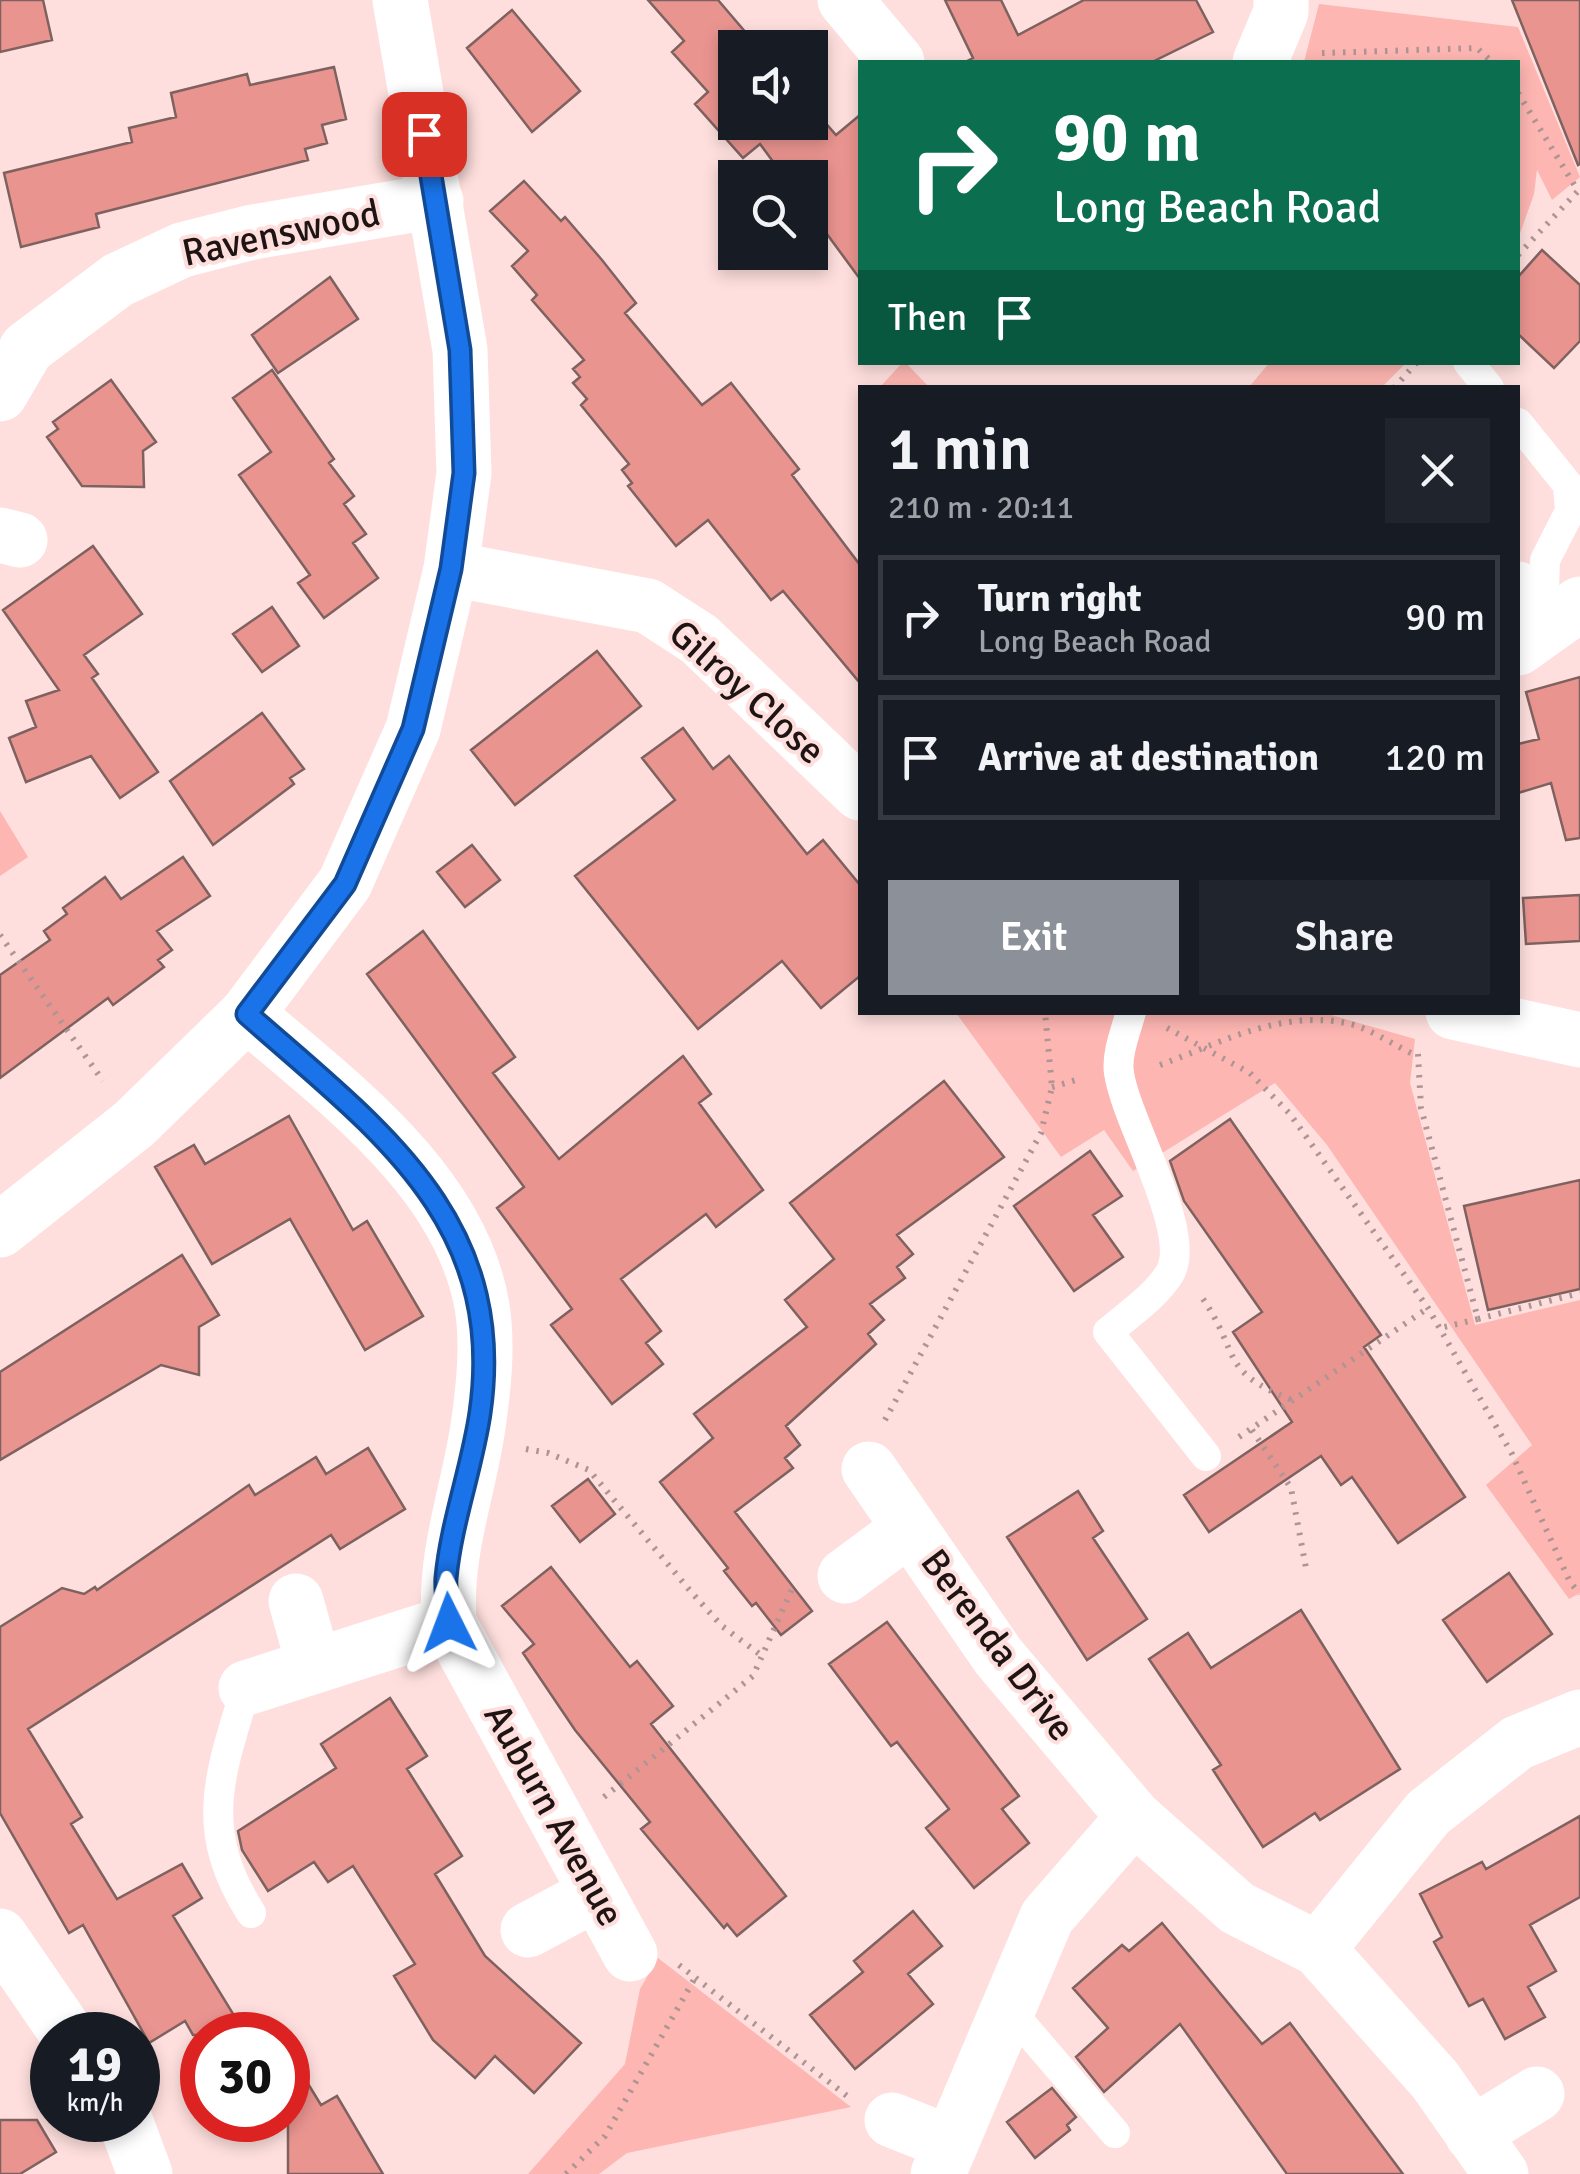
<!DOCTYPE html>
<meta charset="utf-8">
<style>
:root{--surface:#171b24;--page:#20242c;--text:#f1f3f6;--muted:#9ea1a6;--line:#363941;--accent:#8c9099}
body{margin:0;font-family:Signika,sans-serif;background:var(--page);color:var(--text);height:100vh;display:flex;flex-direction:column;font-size:38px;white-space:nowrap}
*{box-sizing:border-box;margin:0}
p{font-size:32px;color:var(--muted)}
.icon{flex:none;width:55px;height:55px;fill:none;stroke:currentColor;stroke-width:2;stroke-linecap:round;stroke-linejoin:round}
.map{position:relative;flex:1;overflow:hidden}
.sheet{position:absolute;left:858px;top:385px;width:662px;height:630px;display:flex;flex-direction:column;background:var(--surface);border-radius:0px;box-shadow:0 5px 15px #0003}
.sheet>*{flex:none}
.top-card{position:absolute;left:858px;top:60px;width:662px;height:305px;border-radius:0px;box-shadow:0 5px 15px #0003;background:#0b6e4f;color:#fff;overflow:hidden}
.controls{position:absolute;left:718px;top:30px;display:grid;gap:20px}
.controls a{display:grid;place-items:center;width:110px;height:110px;border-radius:0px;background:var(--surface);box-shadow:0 5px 15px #0003;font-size:50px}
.speed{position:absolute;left:30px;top:2012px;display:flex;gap:20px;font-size:50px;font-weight:700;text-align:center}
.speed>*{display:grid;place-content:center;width:130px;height:130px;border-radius:50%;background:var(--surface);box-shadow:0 5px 15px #0003;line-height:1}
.speed small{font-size:25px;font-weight:400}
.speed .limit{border:15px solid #d22;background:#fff;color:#111}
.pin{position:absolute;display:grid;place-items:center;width:85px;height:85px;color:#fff;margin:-42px;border-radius:20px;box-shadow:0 5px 15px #0006}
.me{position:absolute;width:110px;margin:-55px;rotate:357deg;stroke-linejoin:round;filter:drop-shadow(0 0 8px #0008)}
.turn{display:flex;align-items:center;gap:35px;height:210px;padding:0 30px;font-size:45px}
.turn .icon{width:130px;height:130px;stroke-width:2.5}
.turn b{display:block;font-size:70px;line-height:85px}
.then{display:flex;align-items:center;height:95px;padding:0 30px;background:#0003;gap:20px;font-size:38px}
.round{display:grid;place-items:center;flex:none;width:105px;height:105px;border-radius:0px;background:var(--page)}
.headline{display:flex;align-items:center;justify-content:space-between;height:170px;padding:0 30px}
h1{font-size:60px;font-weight:600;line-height:75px}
.cta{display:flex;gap:20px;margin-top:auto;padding:20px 30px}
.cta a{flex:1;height:115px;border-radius:0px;background:var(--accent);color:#fff;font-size:40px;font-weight:600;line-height:115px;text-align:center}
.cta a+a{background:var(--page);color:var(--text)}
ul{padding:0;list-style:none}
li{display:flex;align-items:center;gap:30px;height:125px;margin:0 20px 15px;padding:0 10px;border:5px solid var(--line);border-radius:0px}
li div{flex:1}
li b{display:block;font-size:38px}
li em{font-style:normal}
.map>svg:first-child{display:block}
.green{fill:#fdb6b2}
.building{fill:#ea9490;stroke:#7d6260;stroke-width:2.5}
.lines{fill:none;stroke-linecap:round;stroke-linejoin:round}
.path{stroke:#ad9594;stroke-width:6;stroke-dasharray:2.5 8;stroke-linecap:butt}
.service{stroke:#fff;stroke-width:30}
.minor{stroke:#fff;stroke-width:55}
.tertiary{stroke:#fff;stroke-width:55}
.route-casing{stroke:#114b97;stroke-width:25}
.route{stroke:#1a73e8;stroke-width:18}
.labels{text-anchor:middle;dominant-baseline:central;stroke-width:8;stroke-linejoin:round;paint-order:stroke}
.street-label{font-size:38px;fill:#1e1413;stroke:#fedfdd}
</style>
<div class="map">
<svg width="1580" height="2174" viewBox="0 0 1580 2174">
<rect width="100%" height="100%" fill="#fedfdd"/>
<!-- green -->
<path class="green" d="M1319 4 1518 27 1580 177 1552 200 1537 170 1534 194 1518 239V62H1304Z
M1270 362H1406V363L1382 387H1249Z
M902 363H906L929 387H880Z
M0 811 28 857 0 876Z
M956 1013H1324L1415 1039 1410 1083 1475 1325 1580 1300V1593L1569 1599 1486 1485 1532 1445 1327 1145 1275 1083 1133 1171 1104 1130 1061 1157Z
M658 1958 851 2107 627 2153 599 2174H528L625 2064 640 1989Z"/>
<!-- building -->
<path class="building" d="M0 0H43L52 40 0 52Z
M648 0H718L759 48H735V122H810V105L836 135 860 115V279L810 211V178H785L760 144 743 158 695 104 708 92 672 52 684 41Z
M945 0H1001L1018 35 1084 0H1196L1213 32 1152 62H965L973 58Z
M1512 0H1580V164L1578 165Z
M512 10 580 91 532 132 467 48Z
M334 67 346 119 322 125 327 143 305 149 308 160 96 214 99 227 21 247 4 173 132 142 129 128 176 117 171 93 247 74 250 85Z
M524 181 561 221 565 217 602 260 636 303 625 313 702 405 731 383 799 469 792 475 860 565V683L783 591 771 600 708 520 676 546 628 486 632 483 622 470 629 464 581 405 587 399 573 383 580 377 573 369 584 360 532 300 537 295 512 266 528 251 490 211Z
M1542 250 1580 285V341L1554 368 1518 334V277Z
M330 277 358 319 278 373 252 335Z
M272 370 334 459 329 463 354 496 344 504 366 534 353 543 378 578 324 618 298 583 310 575 239 475 271 452 233 398Z
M111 380 156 442 143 451 144 487 82 486 47 437 58 429 53 422Z
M93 546 142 614 84 655 98 674 92 678 158 772 120 798 91 756 26 782 9 738 36 727 26 701 59 690 3 610Z
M272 607 299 646 262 672 233 634Z
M597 651 641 706 515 805 471 750Z
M1580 677V838L1566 840 1551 783 1518 793V744L1539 739 1526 692Z
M262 713 304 769 290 778 294 784 213 845 170 781Z
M683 728 713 769 729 756 807 854 823 840 860 885V976L821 1008 782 961 698 1029 575 876 675 800 642 758Z
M472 845 500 880 465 907 437 872Z
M183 857 210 896 157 931 172 950 158 960 164 967 113 1005 108 998 0 1078V975L50 940 44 931 67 914 63 908 105 877 121 899Z
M1580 895V941L1526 944 1523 898Z
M423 931 515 1057 493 1073 559 1159 683 1056 711 1094 699 1103 763 1190 716 1227 706 1214 621 1279 661 1331 646 1343 663 1364 612 1404 551 1325 572 1309 497 1208 524 1187 367 974Z
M944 1081 1004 1157 897 1235 913 1254 897 1267 905 1278 870 1304 884 1320 868 1334 876 1344 786 1426 800 1445 785 1458 793 1468 735 1512 812 1611 781 1635 756 1603 752 1606 724 1571 728 1568 660 1482 713 1438 694 1414 807 1327 785 1300 834 1259 790 1203Z
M289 1116 353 1230 367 1221 423 1316 365 1350 290 1219 212 1264 155 1167 194 1145 205 1164Z
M1230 1119 1381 1335 1364 1347 1465 1497 1398 1543 1352 1477 1341 1485 1321 1456 1209 1532 1184 1495 1292 1422 1233 1332 1262 1312 1184 1201 1170 1161Z
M1090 1151 1122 1196 1093 1215 1123 1257 1074 1291 1014 1206Z
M1580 1180V1289L1488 1310 1464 1206Z
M182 1255 219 1315 199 1327V1375L161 1365 0 1460V1372Z
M368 1448 405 1509 340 1549 331 1535 28 1729 82 1817 71 1824 117 1899 182 1864 202 1898 173 1916 246 2035H193L185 2021 149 2043 83 1925 69 1933 0 1813V1627L62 1588 84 1594 95 1587 97 1590 249 1485 255 1495 316 1457 326 1474Z
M588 1479 615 1514 580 1542 552 1506Z
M1078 1491 1103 1531 1093 1538 1147 1619 1087 1660 1007 1537Z
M551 1567 630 1667 637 1661 673 1706 651 1724 786 1896 737 1936 727 1924 724 1928 641 1829 650 1822 575 1730 523 1653 534 1644 502 1606Z
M1509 1573 1552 1634 1487 1682 1443 1620Z
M1301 1610 1400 1769 1320 1820 1315 1813 1263 1847 1213 1770 1221 1765 1149 1659 1188 1633 1211 1668Z
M887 1622 1019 1796 1002 1809 1029 1843 974 1888 926 1828 949 1809 897 1742 891 1746 829 1664Z
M390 1698 427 1756 407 1769 462 1856 435 1874 485 1956 581 2043 534 2093 495 2056 475 2078 433 2040 394 1976 415 1964 353 1866 328 1882 314 1862 268 1891 242 1850 238 1831 336 1768 321 1744Z
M1580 1816V1897L1530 1925 1556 1971 1528 1987 1545 2017 1505 2039 1483 1999 1469 2006 1434 1942 1442 1937 1420 1894 1482 1862 1486 1869Z
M913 1911 942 1946 908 1974 933 2004 855 2069 810 2015 863 1972 854 1961Z
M1162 1923 1262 2044 1290 2023 1403 2174H1287L1180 2024 1104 2092 1076 2057 1108 2028 1073 1988 1122 1945 1129 1951Z
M288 2051 321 2105 337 2096 383 2174H288Z
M1052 2088 1076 2117 1067 2125 1070 2130 1035 2158 1007 2122Z
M0 2120H37L56 2152 20 2174H0Z"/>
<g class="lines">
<!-- path -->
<path class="path" d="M1322 53 1477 48 1492 62
M1518 93 1578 191
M1518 255 1578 191
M1394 388 1417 362
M0 935 103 1081
M1167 1028 1250 1073 1290 1114 1428 1308 1512 1454 1570 1582 1580 1594
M1418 1054 1421 1108 1478 1319 1440 1328
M1160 1065C1220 1043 1279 1010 1346 1023 1370 1028 1395 1046 1417 1056
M1052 1087 1079 1079
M1203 1299C1241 1354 1218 1371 1292 1400
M1478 1319 1580 1293
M885 1420 1041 1133 1052 1087 1045 1012
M1252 1430 1291 1488 1306 1568
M1239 1437 1428 1308
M526 1449 548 1453 589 1470 692 1593 722 1626 762 1656
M604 1797 753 1676 792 1589
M679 1965 847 2096
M566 2174 605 2136 696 1976"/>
<!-- service -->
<path class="service" d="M1468 362 1489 388
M1518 423 1568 485 1570 511 1545 560 1543 620
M1131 1012C1126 1030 1116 1055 1119 1073 1126 1122 1193 1232 1170 1273 1156 1296 1129 1314 1108 1332L1206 1456
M246 1688C219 1776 198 1830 251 1913
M1008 2008 1115 2133"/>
<!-- minor -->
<path class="minor" d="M845 0 897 62
M1260 62 1281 12V0
M0 394 27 348 118 280 182 250 253 232 436 201
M0 535 20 540
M451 569 648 606 699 639 860 793
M1518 589 1543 629
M1518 648 1580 604
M1453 1012 1580 1040
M247 1014C337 1092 460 1180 482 1306 488 1344 484 1383 479 1420 469 1492 444 1550 449 1623L630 1954
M869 1469 998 1656 1134 1817 1237 1908 1318 1949 1435 2080 1501 2174
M845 1576 910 1528
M296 1601 314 1666
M246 1688 449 1623
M528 1930 595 1894
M0 1936 68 2035
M1318 1949 1428 1813 1517 1743 1580 1717
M125 2120 145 2174
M892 2120 950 2143
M1472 2134 1537 2094
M938 2174 1047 1917 1134 1817"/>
<!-- tertiary -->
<path class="tertiary" d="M0 1230 134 1124 247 1014 345 883 413 729 451 569 464 473 460 350 400 0"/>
</g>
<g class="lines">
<defs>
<path id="route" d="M424 134 460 350 464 473 451 569 413 729 345 884 247 1014C376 1128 508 1219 480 1413 472 1468 451 1523 446 1578 445 1592 448 1609 449 1623"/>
</defs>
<!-- route casing -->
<use href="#route" class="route-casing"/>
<!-- route -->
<use href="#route" class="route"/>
</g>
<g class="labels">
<!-- street labels -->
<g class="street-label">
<text transform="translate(281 233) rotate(-12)">Ravenswood</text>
<text transform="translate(747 692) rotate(42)">Gilroy Close</text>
<text transform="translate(998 1645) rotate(53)">Berenda Drive</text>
<text transform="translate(554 1815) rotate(61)">Auburn Avenue</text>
</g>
</g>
</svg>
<div class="controls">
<a><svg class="icon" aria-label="sound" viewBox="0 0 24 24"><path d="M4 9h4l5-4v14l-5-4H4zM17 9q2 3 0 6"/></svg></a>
<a><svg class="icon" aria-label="search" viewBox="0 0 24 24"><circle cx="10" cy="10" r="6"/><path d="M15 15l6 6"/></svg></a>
</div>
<div class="speed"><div>19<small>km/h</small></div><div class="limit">30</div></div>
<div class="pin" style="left:424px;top:134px;background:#d93025"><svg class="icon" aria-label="arrive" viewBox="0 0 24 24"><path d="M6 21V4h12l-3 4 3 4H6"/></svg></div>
<svg class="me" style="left:449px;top:1623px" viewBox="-20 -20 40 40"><path d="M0-17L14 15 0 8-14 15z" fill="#1a73e8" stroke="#fff" stroke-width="4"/></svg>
<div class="top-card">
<div class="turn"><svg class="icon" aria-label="right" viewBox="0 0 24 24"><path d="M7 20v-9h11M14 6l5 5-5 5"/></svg><div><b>90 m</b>Long Beach Road</div></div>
<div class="then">Then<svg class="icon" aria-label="arrive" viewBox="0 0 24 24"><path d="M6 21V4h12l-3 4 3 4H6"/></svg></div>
</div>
<section class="sheet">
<div class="headline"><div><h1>1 min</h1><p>210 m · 20:11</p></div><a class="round"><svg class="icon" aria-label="close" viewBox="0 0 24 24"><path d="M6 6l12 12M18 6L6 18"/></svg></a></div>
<ul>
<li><svg class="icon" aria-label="right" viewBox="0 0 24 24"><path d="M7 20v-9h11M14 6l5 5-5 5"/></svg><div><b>Turn right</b><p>Long Beach Road</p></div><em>90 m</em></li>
<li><svg class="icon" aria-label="arrive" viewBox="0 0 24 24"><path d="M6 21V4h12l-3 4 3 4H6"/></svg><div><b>Arrive at destination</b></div><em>120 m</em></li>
</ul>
<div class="cta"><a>Exit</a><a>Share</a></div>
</section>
</div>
